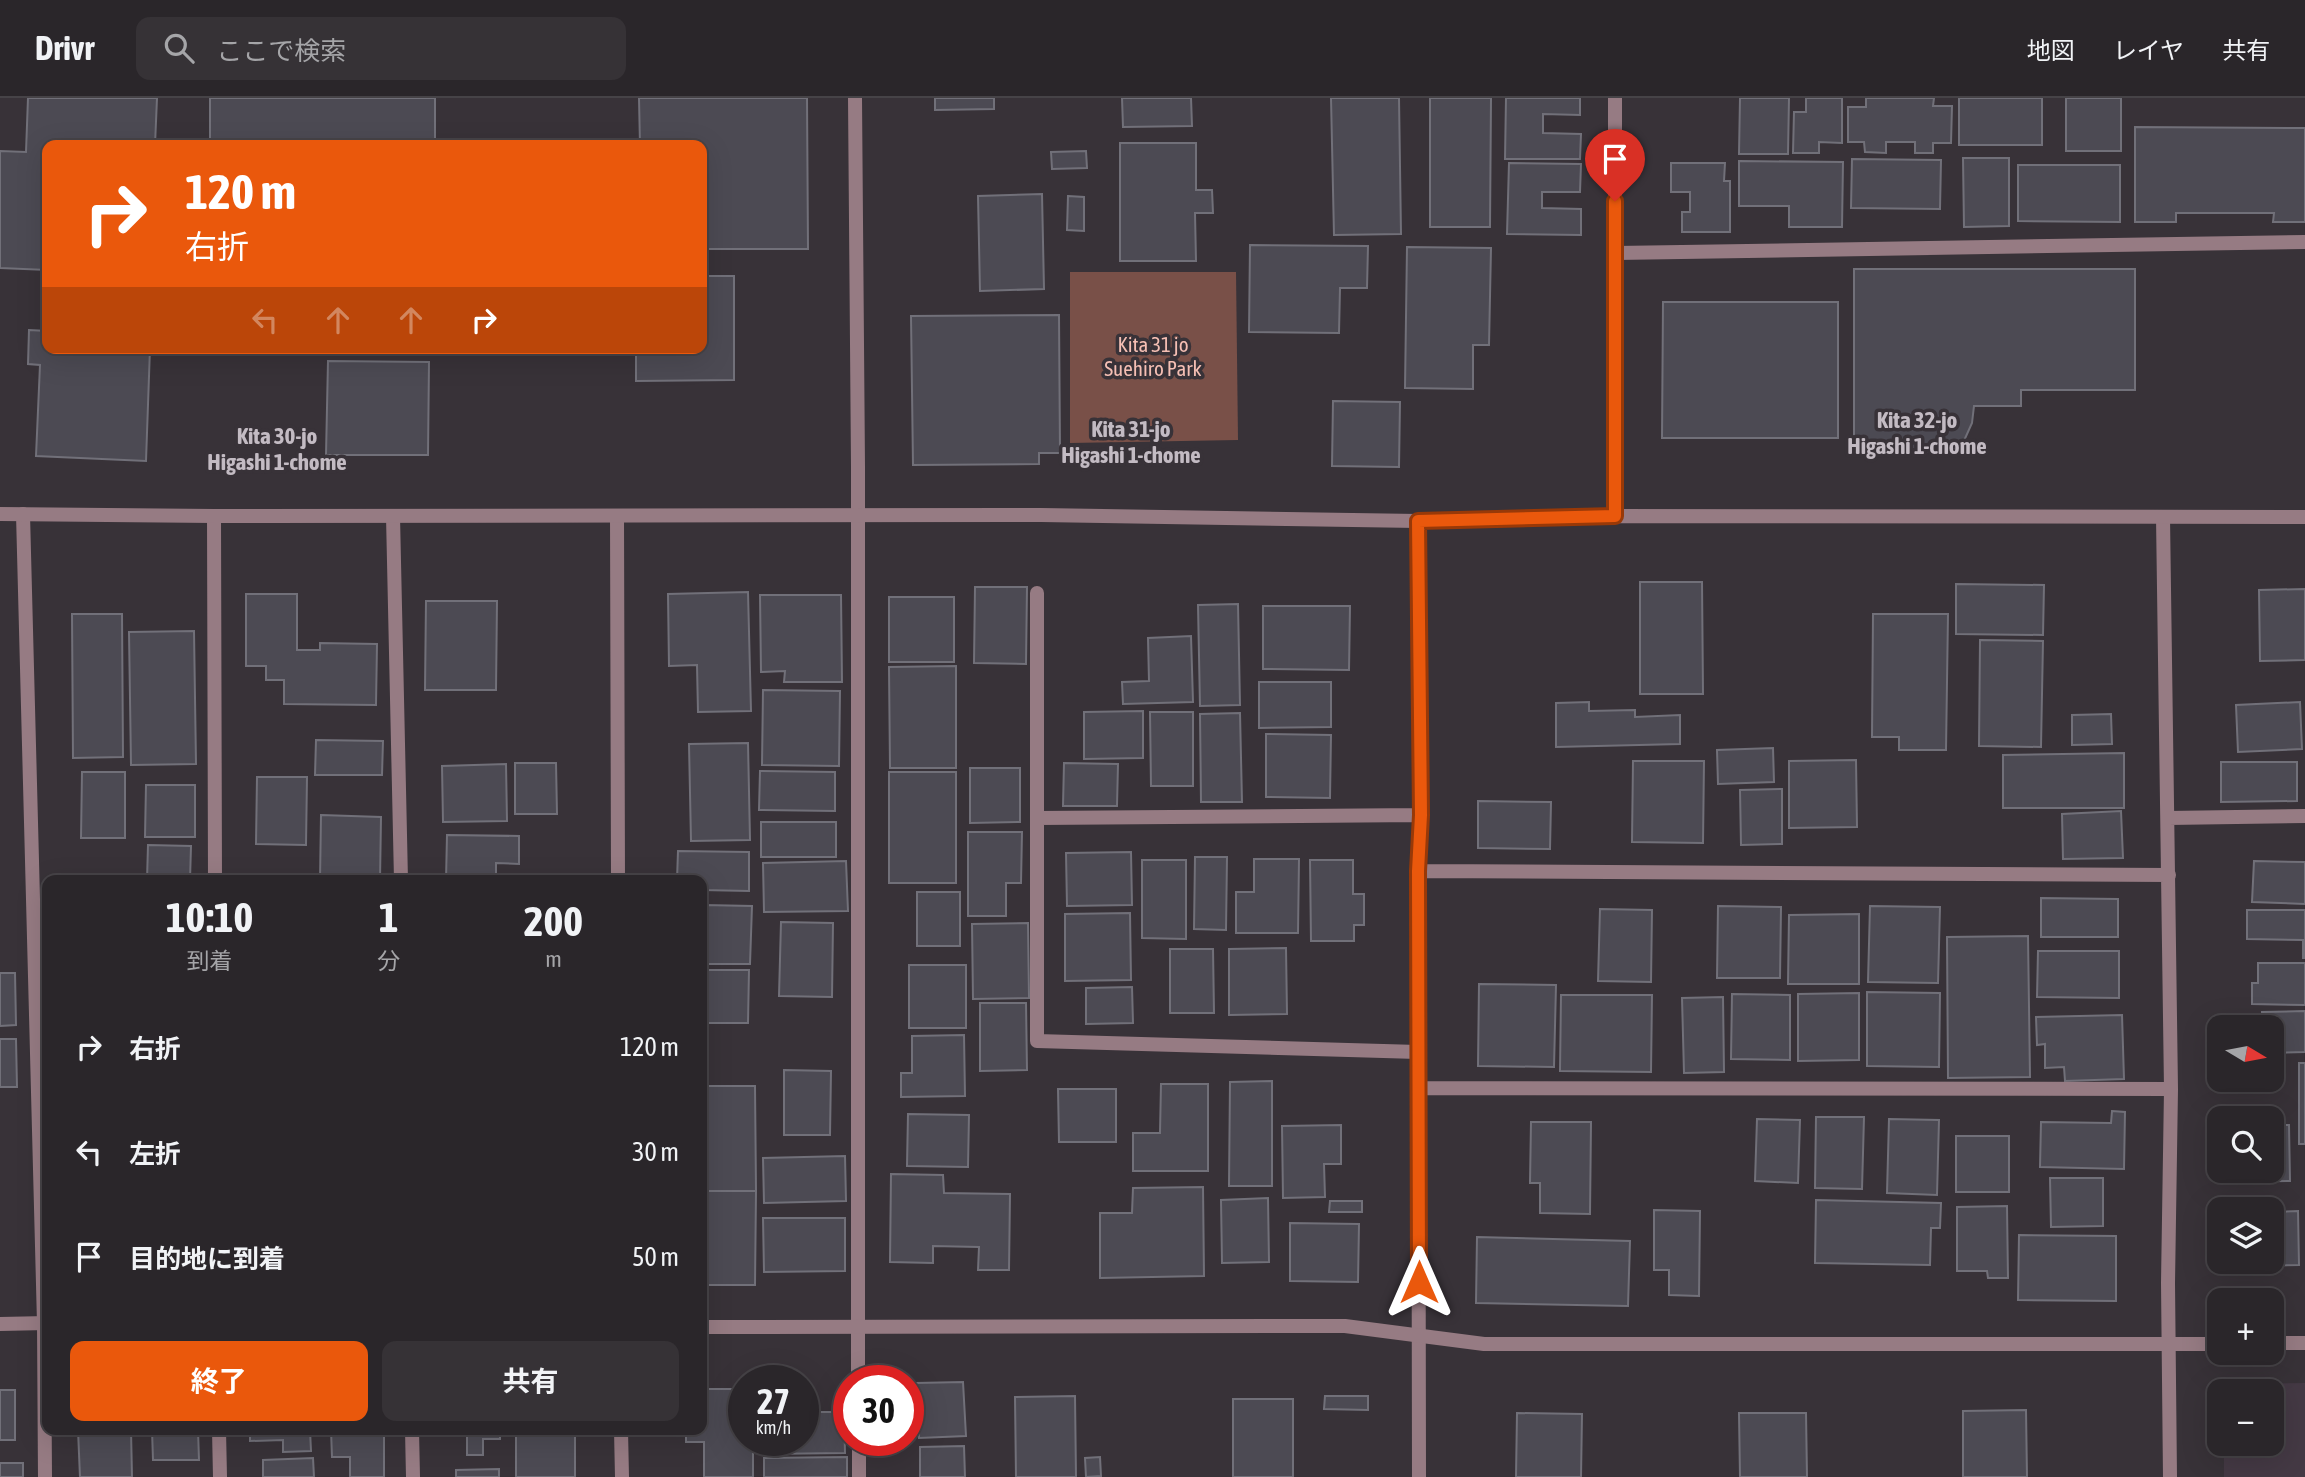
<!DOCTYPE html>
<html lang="ja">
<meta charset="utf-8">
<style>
:root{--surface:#2a262a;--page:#363236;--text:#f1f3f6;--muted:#a5a5a8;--line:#464347;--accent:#ea580c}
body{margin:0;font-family:"Asap Condensed","Noto Sans JP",sans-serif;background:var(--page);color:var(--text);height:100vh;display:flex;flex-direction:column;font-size:26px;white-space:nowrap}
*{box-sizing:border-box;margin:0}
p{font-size:23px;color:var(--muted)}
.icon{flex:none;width:38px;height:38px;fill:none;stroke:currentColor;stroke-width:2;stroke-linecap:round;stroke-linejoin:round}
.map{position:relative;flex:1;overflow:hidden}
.details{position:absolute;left:42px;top:777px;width:665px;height:560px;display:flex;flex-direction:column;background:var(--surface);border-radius:14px;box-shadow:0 7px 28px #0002,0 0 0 2px var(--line)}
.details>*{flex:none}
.hud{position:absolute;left:42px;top:42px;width:665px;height:214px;border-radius:14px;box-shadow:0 7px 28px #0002,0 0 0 2px var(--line);background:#ea580c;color:#fff;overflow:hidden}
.needle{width:46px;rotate:100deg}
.controls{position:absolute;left:2207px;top:917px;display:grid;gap:14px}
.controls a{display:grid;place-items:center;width:77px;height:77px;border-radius:14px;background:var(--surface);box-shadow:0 7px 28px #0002,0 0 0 2px var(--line);font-size:35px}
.speed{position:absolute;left:728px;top:1267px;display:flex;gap:14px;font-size:35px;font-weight:700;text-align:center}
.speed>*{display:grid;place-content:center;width:91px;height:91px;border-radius:50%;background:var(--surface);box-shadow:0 7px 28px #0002,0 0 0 2px var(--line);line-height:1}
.speed small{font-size:18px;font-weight:400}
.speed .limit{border:10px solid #d22;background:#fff;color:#111}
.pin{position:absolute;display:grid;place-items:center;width:60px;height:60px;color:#fff;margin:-72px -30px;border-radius:50% 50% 50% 0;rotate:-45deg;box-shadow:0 0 7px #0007}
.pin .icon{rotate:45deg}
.me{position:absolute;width:77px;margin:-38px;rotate:0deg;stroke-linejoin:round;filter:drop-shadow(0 0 5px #0008)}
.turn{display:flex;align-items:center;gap:24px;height:147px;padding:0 28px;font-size:32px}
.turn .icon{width:91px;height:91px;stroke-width:2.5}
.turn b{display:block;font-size:49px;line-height:60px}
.lanes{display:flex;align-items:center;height:66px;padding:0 28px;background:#0003;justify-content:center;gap:35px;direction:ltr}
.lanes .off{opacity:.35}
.eta{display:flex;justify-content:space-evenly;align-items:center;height:119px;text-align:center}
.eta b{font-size:42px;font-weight:700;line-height:49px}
.action{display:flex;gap:14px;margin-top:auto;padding:14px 28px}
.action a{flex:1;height:80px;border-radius:14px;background:var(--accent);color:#fff;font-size:28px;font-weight:700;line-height:80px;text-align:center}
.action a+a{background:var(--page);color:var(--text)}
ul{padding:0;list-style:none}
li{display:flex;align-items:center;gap:21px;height:105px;padding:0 28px}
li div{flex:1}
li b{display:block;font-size:26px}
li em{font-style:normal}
header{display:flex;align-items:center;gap:42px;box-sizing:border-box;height:98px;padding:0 35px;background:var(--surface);border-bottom:2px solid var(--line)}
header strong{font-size:33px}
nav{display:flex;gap:38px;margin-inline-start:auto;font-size:24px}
.search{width:490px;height:63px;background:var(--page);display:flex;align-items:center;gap:18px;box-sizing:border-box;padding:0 24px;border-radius:14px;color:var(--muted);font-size:26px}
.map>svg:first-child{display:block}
.built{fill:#443944}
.green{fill:#795048}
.building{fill:#4c4a53;stroke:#717079;stroke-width:2}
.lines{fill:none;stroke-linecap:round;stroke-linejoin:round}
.minor{stroke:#967b83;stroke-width:14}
.tertiary{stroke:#967b83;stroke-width:14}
.route-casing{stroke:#983908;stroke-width:18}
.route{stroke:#ea580c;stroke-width:12}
.labels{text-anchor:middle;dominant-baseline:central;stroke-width:7;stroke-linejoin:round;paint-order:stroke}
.park-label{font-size:21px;fill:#f5bfb4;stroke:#383238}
.neighbourhood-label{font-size:23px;font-weight:bold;fill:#c3bbc3;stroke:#383238}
</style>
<header>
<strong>Drivr</strong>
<div class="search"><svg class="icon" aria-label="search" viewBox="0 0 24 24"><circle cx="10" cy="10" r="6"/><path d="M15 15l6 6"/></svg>ここで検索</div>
<nav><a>地図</a><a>レイヤ</a><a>共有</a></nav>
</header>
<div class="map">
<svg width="2305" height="1379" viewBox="0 0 2305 1379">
<rect width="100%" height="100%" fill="#383238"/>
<!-- built -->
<path class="built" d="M2305 1285V1379H2224V1346H2272V1293H2224V1286Z"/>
<!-- green -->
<path class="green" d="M1070 174H1236L1238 342 1070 345Z"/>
<!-- building -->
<path class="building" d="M28 0H157L155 47H47V172L0 170V53L26 54Z
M210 0H435V47H210Z
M639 0H807L808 151H702V47H640Z
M935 0H994V11L935 12Z
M1122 0H1191L1192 28 1123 29Z
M1331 0H1399L1401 136 1334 137Z
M1430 0H1491L1490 129H1430Z
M1506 0H1580V17L1543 16V35L1581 36 1580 61H1505Z
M1740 0H1789L1788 56H1739Z
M1806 0H1842V45L1819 44V55H1793L1794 14H1806Z
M1866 0H1934L1933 8H1952L1951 45H1933V55H1915V44H1886V55L1865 54 1864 44H1848V9H1866Z
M1959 0H2042V47H1959Z
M2066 0H2121V53H2066Z
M2135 29 2305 30V124H2273L2274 115H2176V124H2135Z
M1120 45H1196V92H1212L1213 115H1195L1196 163H1120Z
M1086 53 1087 70 1052 71 1051 54Z
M1963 60H2009V128L1964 129Z
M1852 61 1941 62 1940 111 1851 110Z
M1739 63 1843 64 1842 129H1789V108H1739Z
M1509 65 1581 66 1580 94H1542V110L1581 111V137L1507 136Z
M1671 65H1725L1724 83H1730V134H1682V114H1690V94H1671Z
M2018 67H2120V124L2018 123Z
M1042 96 1044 191 980 193 978 98Z
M1068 98 1084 99V133L1067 132Z
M1250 147 1368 148 1367 190H1340L1339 235 1249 234Z
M1407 149 1491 150 1489 247H1473V291L1405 290Z
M1854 171H2135V292H2021V308H1974L1972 325 1963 345 1950 354H1854Z
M702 178H734V282L636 283V250H702Z
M1663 204H1838V340H1662Z
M1059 217 1060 355H1039V366L913 367 911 218Z
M29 232 47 233V250H150L146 363 36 358 40 267 28 266Z
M212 250H437V254L212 256Z
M328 263 429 264 428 357H326Z
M1333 303 1400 304 1399 369 1332 368Z
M1640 484H1702L1703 596H1640Z
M1956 486 2044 487 2043 537 1956 536Z
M975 489H1027L1026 566 974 565Z
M2305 491V562L2260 563 2259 492Z
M748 494 751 613 698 614 697 567 669 568 668 496Z
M246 496H297V552H320V545L377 546 376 607 284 606V582H266V568H246Z
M760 497H841L842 584H784L785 573 761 574Z
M889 499H954V564H889Z
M426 503H497L496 592H425Z
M1238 506 1240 607 1200 608 1198 507Z
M1263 508H1350L1349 572 1263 571Z
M72 516H122L123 659 73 660Z
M1873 516H1948L1946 652H1899V639H1872Z
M194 533 196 666 131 667 129 534Z
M1191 538 1193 604 1123 606 1122 584 1149 583 1148 540Z
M1980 542 2043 543 2041 649 1979 648Z
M956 568V670H890L889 569Z
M1259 584H1331V629L1259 630Z
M763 592 840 593 839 668 762 667Z
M1589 604V613L1635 612V619L1680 617V646L1556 649V605Z
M2300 604 2302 651 2238 654 2236 607Z
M1143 613V660L1084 661V614Z
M1150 614H1193V688H1151Z
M1240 615 1242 704H1201L1200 616Z
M2111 616 2112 646 2072 647V617Z
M1266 636 1331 637 1330 700 1266 699Z
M316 642 383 643 382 677H315Z
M748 645 750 742 691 743 689 646Z
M1773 650 1774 684 1718 686 1717 652Z
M2124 655V710H2003V657Z
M1856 662 1857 729 1789 730V663Z
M1633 663H1704L1703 745 1632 744Z
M2221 664H2297V703L2221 704Z
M515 665H556L557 716H515Z
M1064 665 1118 666 1117 708H1063Z
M506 666 507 723 443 724 442 668Z
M970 670H1020V724L970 725Z
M760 673 835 674V713L759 712Z
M82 674H125V740H81Z
M889 674H956V785H889Z
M257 679H307L306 747 256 746Z
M146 687H195V739H145Z
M1782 691V746L1741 747 1740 692Z
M1478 703 1551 704 1550 751 1478 750Z
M2121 713 2123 760 2063 761 2062 716Z
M321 717 381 719 380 782H320Z
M761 724H836V759H761Z
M968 734H1022L1021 785H1006V818H968Z
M447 737 519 738V766L496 765V782H446Z
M148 747 191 748 190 782H147Z
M678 753 749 754V793L702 792V782H677Z
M1131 754 1132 807 1067 808 1066 755Z
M1195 759H1227L1226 832 1194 831Z
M1254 761H1299L1298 835H1236V794H1254Z
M1142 762H1186V841L1142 840Z
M1310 762H1353V796H1364V827H1354V843H1311Z
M846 763 848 813 764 814 763 765Z
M2254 763 2305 764V806L2252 804Z
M917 794H960V848H917Z
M2041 800 2118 801V839H2041Z
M704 807 752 808 750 866H703Z
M1718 808 1781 809 1780 880H1717Z
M1870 808 1940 809 1938 885 1868 884Z
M1600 811 1652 812 1651 884 1598 883Z
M2247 812H2305V860H2303V842L2247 841Z
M1130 815 1131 882 1065 883V816Z
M1859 816V886H1788L1789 817Z
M781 824 833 825 832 899 779 898Z
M1028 825 1029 900 973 901 972 826Z
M2028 838 2030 979 1948 980 1947 839Z
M1286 850 1287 916 1229 917V851Z
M1170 851H1213L1214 915H1170Z
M2038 853H2119V900L2037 899Z
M2258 865H2305V907L2252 906V885H2258Z
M909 867H966V930H909Z
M702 872H749L748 925H702Z
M0 875H15L16 927 0 928Z
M1479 886 1556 887 1554 969 1478 968Z
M1132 889 1133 925 1086 926V890Z
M1867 894 1940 895 1939 969 1867 968Z
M1859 895V962L1798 963V896Z
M1732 896 1790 897V962L1731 961Z
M1561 897H1652L1651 974 1560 973Z
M1723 899 1724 974 1684 975 1682 900Z
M980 905H1026L1027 972 980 973Z
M2305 913V954L2272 955V929H2263L2262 914Z
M2122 917 2124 981 2065 983 2064 969 2045 970V946L2037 947 2036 919Z
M964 937 965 998 901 999V975H912V938Z
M0 941H16L17 989H0Z
M2299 965H2305V1046H2299Z
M784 972 831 973 830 1037H784Z
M1272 983V1088H1229L1230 984Z
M1161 986H1208V1073H1133V1035H1160Z
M702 988H755L756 1093H702Z
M1058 991H1116V1044H1059Z
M2112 1013 2125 1014 2124 1071 2040 1069 2041 1024 2111 1025Z
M908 1016 969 1017 968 1069 907 1068Z
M1816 1019H1864L1862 1091 1815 1090Z
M1757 1021 1800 1022 1798 1085 1755 1083Z
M1889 1021 1939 1022 1937 1097 1887 1095Z
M1531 1024H1591L1590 1116 1540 1115V1085H1530Z
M1341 1027V1066H1324L1325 1099 1283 1100 1282 1028Z
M2272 1027H2289L2290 1083 2225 1084V1073H2272Z
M1956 1038H2009V1094H1956Z
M845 1058 846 1103 764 1105 763 1060Z
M891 1076 943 1077 944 1095 1010 1096 1009 1172H978L979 1149 933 1148V1165L890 1164Z
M2050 1080H2103V1128L2051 1129Z
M1203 1089 1204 1178 1100 1180V1115H1132L1133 1090Z
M702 1093H756L755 1187H702Z
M1268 1100 1269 1164 1222 1165 1221 1102Z
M1816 1102 1941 1105 1940 1130H1931L1930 1167 1815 1165Z
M1330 1103H1362V1114H1329Z
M2007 1108 2008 1180H1988L1987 1173H1957V1109Z
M1654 1112 1700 1113 1699 1198 1669 1197V1172H1654Z
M2298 1113 2299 1167 2238 1168V1164H2272V1114Z
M763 1120H845V1173L764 1174Z
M1290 1125 1359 1126 1358 1184 1290 1183Z
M2019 1137 2116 1138V1203L2018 1202Z
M1477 1139 1630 1143 1628 1208 1476 1205Z
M963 1284 966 1338 919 1340 916 1285Z
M702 1291H744V1342H753V1379H704V1344H686V1332H702Z
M0 1292H15V1342H0Z
M1075 1298 1076 1379H1016L1015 1299Z
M1325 1298H1368V1312L1324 1311Z
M1233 1301H1293V1379H1233Z
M2026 1312 2027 1379H1963V1313Z
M803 1314H844L845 1355 762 1356V1342H803Z
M1517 1315 1582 1316 1581 1379H1516Z
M1739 1315H1806L1807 1379H1740Z
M78 1332H131L132 1379H80Z
M152 1332H198L199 1362H153Z
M250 1332H310L311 1353 283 1354V1342L250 1343Z
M331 1332H384V1379H350V1359H332Z
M445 1332H500V1341H483V1357H467V1332Z
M516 1332H575V1379H516Z
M964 1348 965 1379H920V1349Z
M847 1359V1379H764V1360Z
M1100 1359 1101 1378 1086 1379 1085 1360Z
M313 1360 314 1379H263V1362Z
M0 1365H23V1379H0Z
M499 1371V1379H456V1372Z"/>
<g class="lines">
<!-- minor -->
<path class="minor" d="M855 0 858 368V1283
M1616 155 2305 144
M23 416 44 1225 45 1379
M214 418 215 782
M393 418 401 782
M617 418 618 782
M1615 418V0
M2163 419 2171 991 2168 1185 2170 1379
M1418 423 1421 717 1418 773 1419 1379
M1037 495V943L1418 954
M1038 720 1421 717
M2168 720 2305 718
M1418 773 2169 777
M1418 990 2171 991
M219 1332 220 1379
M412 1332 413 1379
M621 1332 622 1379
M859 1342V1379"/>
<!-- tertiary -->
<path class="tertiary" d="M0 416 214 418 1041 417 1418 423 1615 418 2305 419
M0 1226 47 1225
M702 1229 1345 1228 1484 1246H2219
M2272 1245H2305"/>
</g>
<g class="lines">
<defs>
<path id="route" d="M1419 1184 1418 773 1421 717 1418 423 1615 418V103"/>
</defs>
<!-- route casing -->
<use href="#route" class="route-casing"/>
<!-- route -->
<use href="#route" class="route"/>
</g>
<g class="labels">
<!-- park labels -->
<g class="park-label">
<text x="1153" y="246">Kita 31 jo<tspan x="1153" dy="24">Suehiro Park</tspan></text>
</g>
<!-- neighbourhood labels -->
<g class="neighbourhood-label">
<text x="1917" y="322">Kita 32-jo<tspan x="1917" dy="26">Higashi 1-chome</tspan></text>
<text x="1131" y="331">Kita 31-jo<tspan x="1131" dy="26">Higashi 1-chome</tspan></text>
<text x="277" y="338">Kita 30-jo<tspan x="277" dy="26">Higashi 1-chome</tspan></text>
</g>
</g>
</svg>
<div class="controls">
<a><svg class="needle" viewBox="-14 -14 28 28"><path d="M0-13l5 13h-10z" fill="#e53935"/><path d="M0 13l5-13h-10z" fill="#a5a5a8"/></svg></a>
<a><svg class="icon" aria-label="search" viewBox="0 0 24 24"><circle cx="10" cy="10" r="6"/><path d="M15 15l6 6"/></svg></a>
<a><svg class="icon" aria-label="layers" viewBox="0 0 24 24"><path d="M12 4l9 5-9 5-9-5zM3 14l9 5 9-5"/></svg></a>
<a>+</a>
<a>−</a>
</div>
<div class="speed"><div>27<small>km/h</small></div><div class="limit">30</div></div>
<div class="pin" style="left:1615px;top:103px;background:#d93025"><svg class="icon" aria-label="arrive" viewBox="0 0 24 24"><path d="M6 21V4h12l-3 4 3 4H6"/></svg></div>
<svg class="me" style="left:1419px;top:1184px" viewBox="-20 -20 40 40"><path d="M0-17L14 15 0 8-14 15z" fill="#ea580c" stroke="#fff" stroke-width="4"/></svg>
<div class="hud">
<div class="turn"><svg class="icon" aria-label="right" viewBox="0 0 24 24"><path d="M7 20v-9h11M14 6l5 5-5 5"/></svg><div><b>120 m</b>右折</div></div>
<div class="lanes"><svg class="icon off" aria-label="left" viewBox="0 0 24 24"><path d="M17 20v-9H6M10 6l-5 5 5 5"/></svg><svg class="icon off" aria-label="ahead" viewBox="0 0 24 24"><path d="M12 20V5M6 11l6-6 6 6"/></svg><svg class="icon off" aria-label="ahead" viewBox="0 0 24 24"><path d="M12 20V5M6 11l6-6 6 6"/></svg><svg class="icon" aria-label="right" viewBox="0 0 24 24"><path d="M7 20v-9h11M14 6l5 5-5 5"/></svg></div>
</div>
<section class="details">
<div class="eta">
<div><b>10:10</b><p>到着</p></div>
<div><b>1</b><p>分</p></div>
<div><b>200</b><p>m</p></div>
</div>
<ul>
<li><svg class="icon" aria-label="right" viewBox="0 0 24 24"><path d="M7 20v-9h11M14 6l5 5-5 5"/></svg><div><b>右折</b></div><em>120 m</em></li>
<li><svg class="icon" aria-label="left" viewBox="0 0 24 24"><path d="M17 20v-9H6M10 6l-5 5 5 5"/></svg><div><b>左折</b></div><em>30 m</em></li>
<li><svg class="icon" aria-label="arrive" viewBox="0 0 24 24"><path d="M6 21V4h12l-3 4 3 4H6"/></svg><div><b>目的地に到着</b></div><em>50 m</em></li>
</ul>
<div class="action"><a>終了</a><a>共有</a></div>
</section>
</div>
